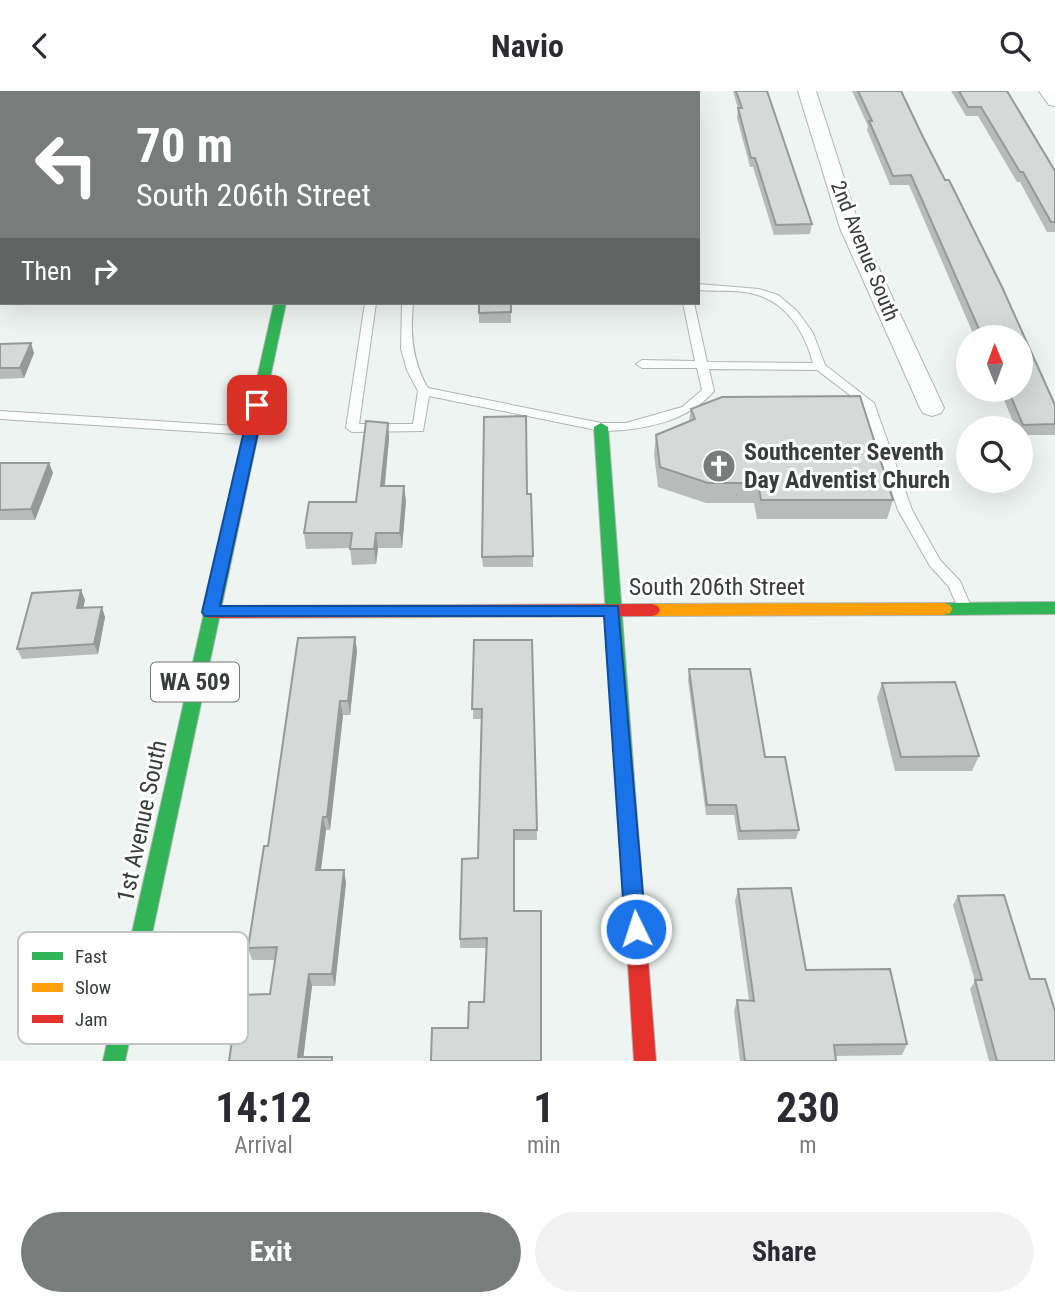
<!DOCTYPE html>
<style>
:root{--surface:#fff;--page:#f2f2f3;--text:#2b2b33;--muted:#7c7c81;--accent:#787d7b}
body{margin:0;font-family:"Roboto Condensed",sans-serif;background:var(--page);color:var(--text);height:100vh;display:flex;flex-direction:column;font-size:26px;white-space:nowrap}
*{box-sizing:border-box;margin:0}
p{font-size:23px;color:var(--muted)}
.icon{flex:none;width:38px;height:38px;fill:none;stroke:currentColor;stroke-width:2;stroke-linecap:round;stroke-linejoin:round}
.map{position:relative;height:970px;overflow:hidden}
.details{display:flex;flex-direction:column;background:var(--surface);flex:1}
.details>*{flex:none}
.guide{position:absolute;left:0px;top:0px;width:700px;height:214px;box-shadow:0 7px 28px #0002;background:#787d7b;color:#fff;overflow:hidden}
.needle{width:46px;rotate:359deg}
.tools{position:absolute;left:956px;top:234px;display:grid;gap:14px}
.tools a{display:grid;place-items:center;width:77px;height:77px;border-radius:50%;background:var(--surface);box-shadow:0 7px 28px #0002;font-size:35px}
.pin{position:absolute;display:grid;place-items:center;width:60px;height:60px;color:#fff;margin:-30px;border-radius:14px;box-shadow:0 4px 10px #0006}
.me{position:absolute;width:77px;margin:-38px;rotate:356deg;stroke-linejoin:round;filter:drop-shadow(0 0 5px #0008)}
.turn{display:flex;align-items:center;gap:24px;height:147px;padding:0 21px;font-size:32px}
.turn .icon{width:91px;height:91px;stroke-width:2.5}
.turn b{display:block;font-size:49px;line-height:60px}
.then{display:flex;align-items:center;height:66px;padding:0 21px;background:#0003;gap:14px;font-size:26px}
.eta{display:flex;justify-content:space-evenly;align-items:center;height:119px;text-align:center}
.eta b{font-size:42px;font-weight:700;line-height:49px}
.button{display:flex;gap:14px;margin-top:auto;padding:14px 21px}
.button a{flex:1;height:80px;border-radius:42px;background:var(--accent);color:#fff;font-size:28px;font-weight:700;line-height:80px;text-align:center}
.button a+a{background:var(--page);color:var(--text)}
header{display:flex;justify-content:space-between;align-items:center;height:91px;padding:0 21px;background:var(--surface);font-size:32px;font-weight:700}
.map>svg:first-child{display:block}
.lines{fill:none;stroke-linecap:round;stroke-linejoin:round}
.lane-casing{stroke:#b0b5b3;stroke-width:2}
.street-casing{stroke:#b0b5b3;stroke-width:2}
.fast-casing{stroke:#b0b5b3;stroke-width:2}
.slow-casing{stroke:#b0b5b3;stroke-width:2}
.jam-casing{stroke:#b0b5b3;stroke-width:2}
.lane{fill:#fcfdfd;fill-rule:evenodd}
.street{fill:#fcfdfd;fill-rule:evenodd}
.fast{fill:#30b455;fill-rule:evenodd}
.slow{fill:#ff9f0a;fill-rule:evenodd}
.jam{fill:#e5322d;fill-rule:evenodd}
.wall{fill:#b7bbba}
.shaded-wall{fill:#959997}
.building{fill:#d5dad8;stroke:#959997;stroke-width:2}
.route{fill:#1a73e8;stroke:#114b97;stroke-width:2}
.labels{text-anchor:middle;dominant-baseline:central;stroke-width:6;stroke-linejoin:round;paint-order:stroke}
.far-street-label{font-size:21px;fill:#383d3b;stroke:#fff}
.shield{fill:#fff;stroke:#747776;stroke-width:2}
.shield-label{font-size:23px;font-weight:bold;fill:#383d3b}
.poi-label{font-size:24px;font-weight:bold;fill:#383d3b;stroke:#fff;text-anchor:start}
.street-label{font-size:24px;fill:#383d3b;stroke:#fff}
.key{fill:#fff;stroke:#c3c5c4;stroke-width:2}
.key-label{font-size:19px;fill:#383d3b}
</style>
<header><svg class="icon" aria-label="back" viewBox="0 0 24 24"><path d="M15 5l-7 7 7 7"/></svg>Navio<svg class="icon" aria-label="search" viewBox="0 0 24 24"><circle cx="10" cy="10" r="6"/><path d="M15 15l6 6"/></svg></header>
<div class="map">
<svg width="1055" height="970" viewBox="0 0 1055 970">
<rect width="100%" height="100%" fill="#eef4f2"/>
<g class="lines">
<defs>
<path id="lane" d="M445 0H453L444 2Z
M698 193 759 198 778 204 797 220 813 242 825 274 874 312 912 419 940 469 960 490 972 518 970 522H960L949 496 930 475 898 419 863 314 817 279 709 278 714 300C688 331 640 340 601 340L429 305 423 340 352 341 346 337 365 212H376L359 333H413L418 300 407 279 401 258 402 212H413C410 242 412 271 428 297L601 332H626L682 316 702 299 697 277H642L636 273 642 269 695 270 683 212H694L707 271 813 272C805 242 787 211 754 203 736 198 717 201 698 199Z
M0 320 251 336 257 340 251 344 0 328Z"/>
<path id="street" d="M557 0H575V2H557Z
M798 0H816L860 137 944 317 941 322 932 325 923 322 920 317 840 137Z
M1039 0H1055V15L1049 14Z"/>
<path id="fast" d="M322 0H332V2H322Z
M274 212H286L125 970H103Z
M601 332 608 336 636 714 634 720 627 722 620 720 618 714 594 336Z
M1055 511V523L944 524 938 522 936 518 938 514 944 512Z"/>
<path id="slow" d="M944 512 950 514 952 518 950 522 944 524 652 525 646 523 644 519 646 515 652 513Z"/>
<path id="jam" d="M652 513 658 515 660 519 658 523 652 525 210 527 204 525 202 521 204 517 210 515Z
M627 706 634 708 636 714 656 970H634L618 714 620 708Z"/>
</defs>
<!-- lane casing -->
<use href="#lane" class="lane-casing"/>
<!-- street casing -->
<use href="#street" class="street-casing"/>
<!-- fast casing -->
<use href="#fast" class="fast-casing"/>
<!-- slow casing -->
<use href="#slow" class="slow-casing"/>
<!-- jam casing -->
<use href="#jam" class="jam-casing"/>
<!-- lane -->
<use href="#lane" class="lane"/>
<!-- street -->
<use href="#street" class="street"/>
<!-- fast -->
<use href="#fast" class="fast"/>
<!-- slow -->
<use href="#slow" class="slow"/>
<!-- jam -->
<use href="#jam" class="jam"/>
</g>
<!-- wall -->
<path class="wall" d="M733 0H767L812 133 810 143 774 144 753 76H750L737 27 738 18Z
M852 0H901L923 46 1055 314V344H1020V338H1016L1000 299H1020V247H975L909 94H890L867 39 868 35Z
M951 0H1007L1055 80V141H1047L1020 91H1017L978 25H966Z
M511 212V232H479V222Z
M0 253 34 262 24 287 0 288Z
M691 318 893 409 887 428H757L754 412H706L658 396 654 363 656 344 689 330Z
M388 332 389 347 385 395 406 410 402 457H378L376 473 352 474 350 457 306 458 304 442 356 411Z
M0 372H49L53 382 35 429H0Z
M527 403 533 465V476H483L482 466Z
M85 509 83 517 105 526 98 563 22 568 17 558Z
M355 546 357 560 350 624H343L330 739H326L321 779H344L346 792 335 895H312L303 966 229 970 270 903 275 869H252L248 857 268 755Z
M474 549H532L537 749H514V820H541V970H431L432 937H468L469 911H484L486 857H460V848L462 768 478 767 481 628H473Z
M689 578 765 666 799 739 796 748 738 749 734 724H706L688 589Z
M882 592 979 665 972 680H895L877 607Z
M738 798 806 879 907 953 902 964 836 965V970H740L734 920 737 909H749L735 810Z
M958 805 1055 970H989L970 898 975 890 953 814Z"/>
<!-- shaded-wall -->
<path class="shaded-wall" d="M31 252 34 262 24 287 20 277Z
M388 332 389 347 383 410 381 395Z
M49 372 53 382 35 429 31 418Z
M404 395 406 410 402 457 400 442Z
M376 442 378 457 376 473 374 458Z
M81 499 85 509 81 527 77 517Z
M102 516 105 526 98 563 94 553Z
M355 546 357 560 350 624 348 610Z
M340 610 343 624 330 739 327 726Z
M323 726 326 739 319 792 316 779Z
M344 779 346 792 335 895 332 883Z
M309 883 312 895 303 970 298 966Z"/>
<!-- building -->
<path class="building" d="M386 0H419V2H386Z
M496 0H521V2H496Z
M616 0H646L647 2H617Z
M736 0H767L812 133 776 134 755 67H751L738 17H742Z
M858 0H901L923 46 945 89H949L1002 196 1055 314V333L1023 334 1008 299H1020V247H985L984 245H982L911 84 893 85 869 30H872Z
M959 0H1007L1055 80V131H1051L1023 81H1020L981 16H968Z
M479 212H511V221L479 222Z
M31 252 20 277H0V253Z
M860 305 893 409H761L758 392H708L660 376 656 344 695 328 691 318 722 306Z
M526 325 527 403H531L533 465 482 466 484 326Z
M366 330 388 332 381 395H404L400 442H376L374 458H350L352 442H304L309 411H356Z
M0 372H49L31 418 0 419Z
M81 499 77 517 102 516 94 553 17 558 32 502Z
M355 546 348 610H340L327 726H323L316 779H344L332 883H309L298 966H332V970H229L239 904 270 903 277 856 248 857 264 755H268L298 547Z
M474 549H532L537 739H514V820H541V970H431L432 937H468L469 911H484L487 847 460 848 462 768 478 767 482 618H472Z
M689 578H750L765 666H785L799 739 740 740 736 714H707Z
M955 591 979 665 901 666 882 592Z
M791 797 806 879 890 878 907 953 834 954 836 970H745L737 909 754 910 738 798Z
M1004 804 1030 888H1045L1055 920V970H997L975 889H982L958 805Z"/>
<!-- route -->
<path class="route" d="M257 310 264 314 220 515H618L646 838 643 844 636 847 628 844 625 838 604 525H205L202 521 250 314Z"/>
<!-- icons -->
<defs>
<symbol id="church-disc" viewBox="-11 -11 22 22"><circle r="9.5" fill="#787d7b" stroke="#fff"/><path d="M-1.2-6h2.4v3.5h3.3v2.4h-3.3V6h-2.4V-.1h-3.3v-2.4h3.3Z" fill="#fff"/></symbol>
</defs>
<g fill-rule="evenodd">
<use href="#church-disc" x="700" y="356" width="38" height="38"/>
</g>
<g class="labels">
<!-- far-street labels -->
<g class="far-street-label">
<text transform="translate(865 160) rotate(68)">2nd Avenue South</text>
</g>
<!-- shield labels -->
<rect class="shield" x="151" y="571.5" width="88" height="39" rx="5"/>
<g class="shield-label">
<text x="195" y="591">WA 509</text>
</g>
<!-- poi labels -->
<g class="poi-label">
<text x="744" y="361">Southcenter Seventh<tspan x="744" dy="28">Day Adventist Church</tspan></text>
</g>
<!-- street labels -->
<g class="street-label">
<text x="717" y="496">South 206th Street</text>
<text transform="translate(142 730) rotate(-78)">1st Avenue South</text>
</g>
</g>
<!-- legend -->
<rect x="18" y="841" width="230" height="112" rx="10" class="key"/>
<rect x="32" y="861" width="31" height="8" fill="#30b455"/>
<rect x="32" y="892" width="31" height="9" fill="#ff9f0a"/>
<rect x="32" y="924" width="31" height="8" fill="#e5322d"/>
<g class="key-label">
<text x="75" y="872">Fast</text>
<text x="75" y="903">Slow</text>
<text x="75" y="935">Jam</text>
</g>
</svg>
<div class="tools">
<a><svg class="needle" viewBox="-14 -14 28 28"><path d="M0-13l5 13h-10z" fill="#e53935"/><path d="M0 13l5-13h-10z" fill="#7c7c81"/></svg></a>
<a><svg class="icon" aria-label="search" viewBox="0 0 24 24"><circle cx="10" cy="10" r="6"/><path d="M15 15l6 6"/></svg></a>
</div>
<div class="pin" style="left:257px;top:314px;background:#d93025"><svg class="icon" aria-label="arrive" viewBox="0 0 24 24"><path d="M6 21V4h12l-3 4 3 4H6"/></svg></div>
<svg class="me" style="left:636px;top:838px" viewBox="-20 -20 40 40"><circle r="17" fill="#1a73e8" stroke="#fff" stroke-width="3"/><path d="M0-11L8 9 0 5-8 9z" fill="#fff"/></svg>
<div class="guide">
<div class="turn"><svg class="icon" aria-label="left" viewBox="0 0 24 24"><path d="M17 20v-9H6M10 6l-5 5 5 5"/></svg><div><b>70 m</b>South 206th Street</div></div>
<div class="then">Then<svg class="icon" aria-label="right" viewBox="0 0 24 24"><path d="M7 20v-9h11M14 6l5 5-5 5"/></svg></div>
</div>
</div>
<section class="details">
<div class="eta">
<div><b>14:12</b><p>Arrival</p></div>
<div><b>1</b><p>min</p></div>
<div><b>230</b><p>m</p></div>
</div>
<div class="button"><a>Exit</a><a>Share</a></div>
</section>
